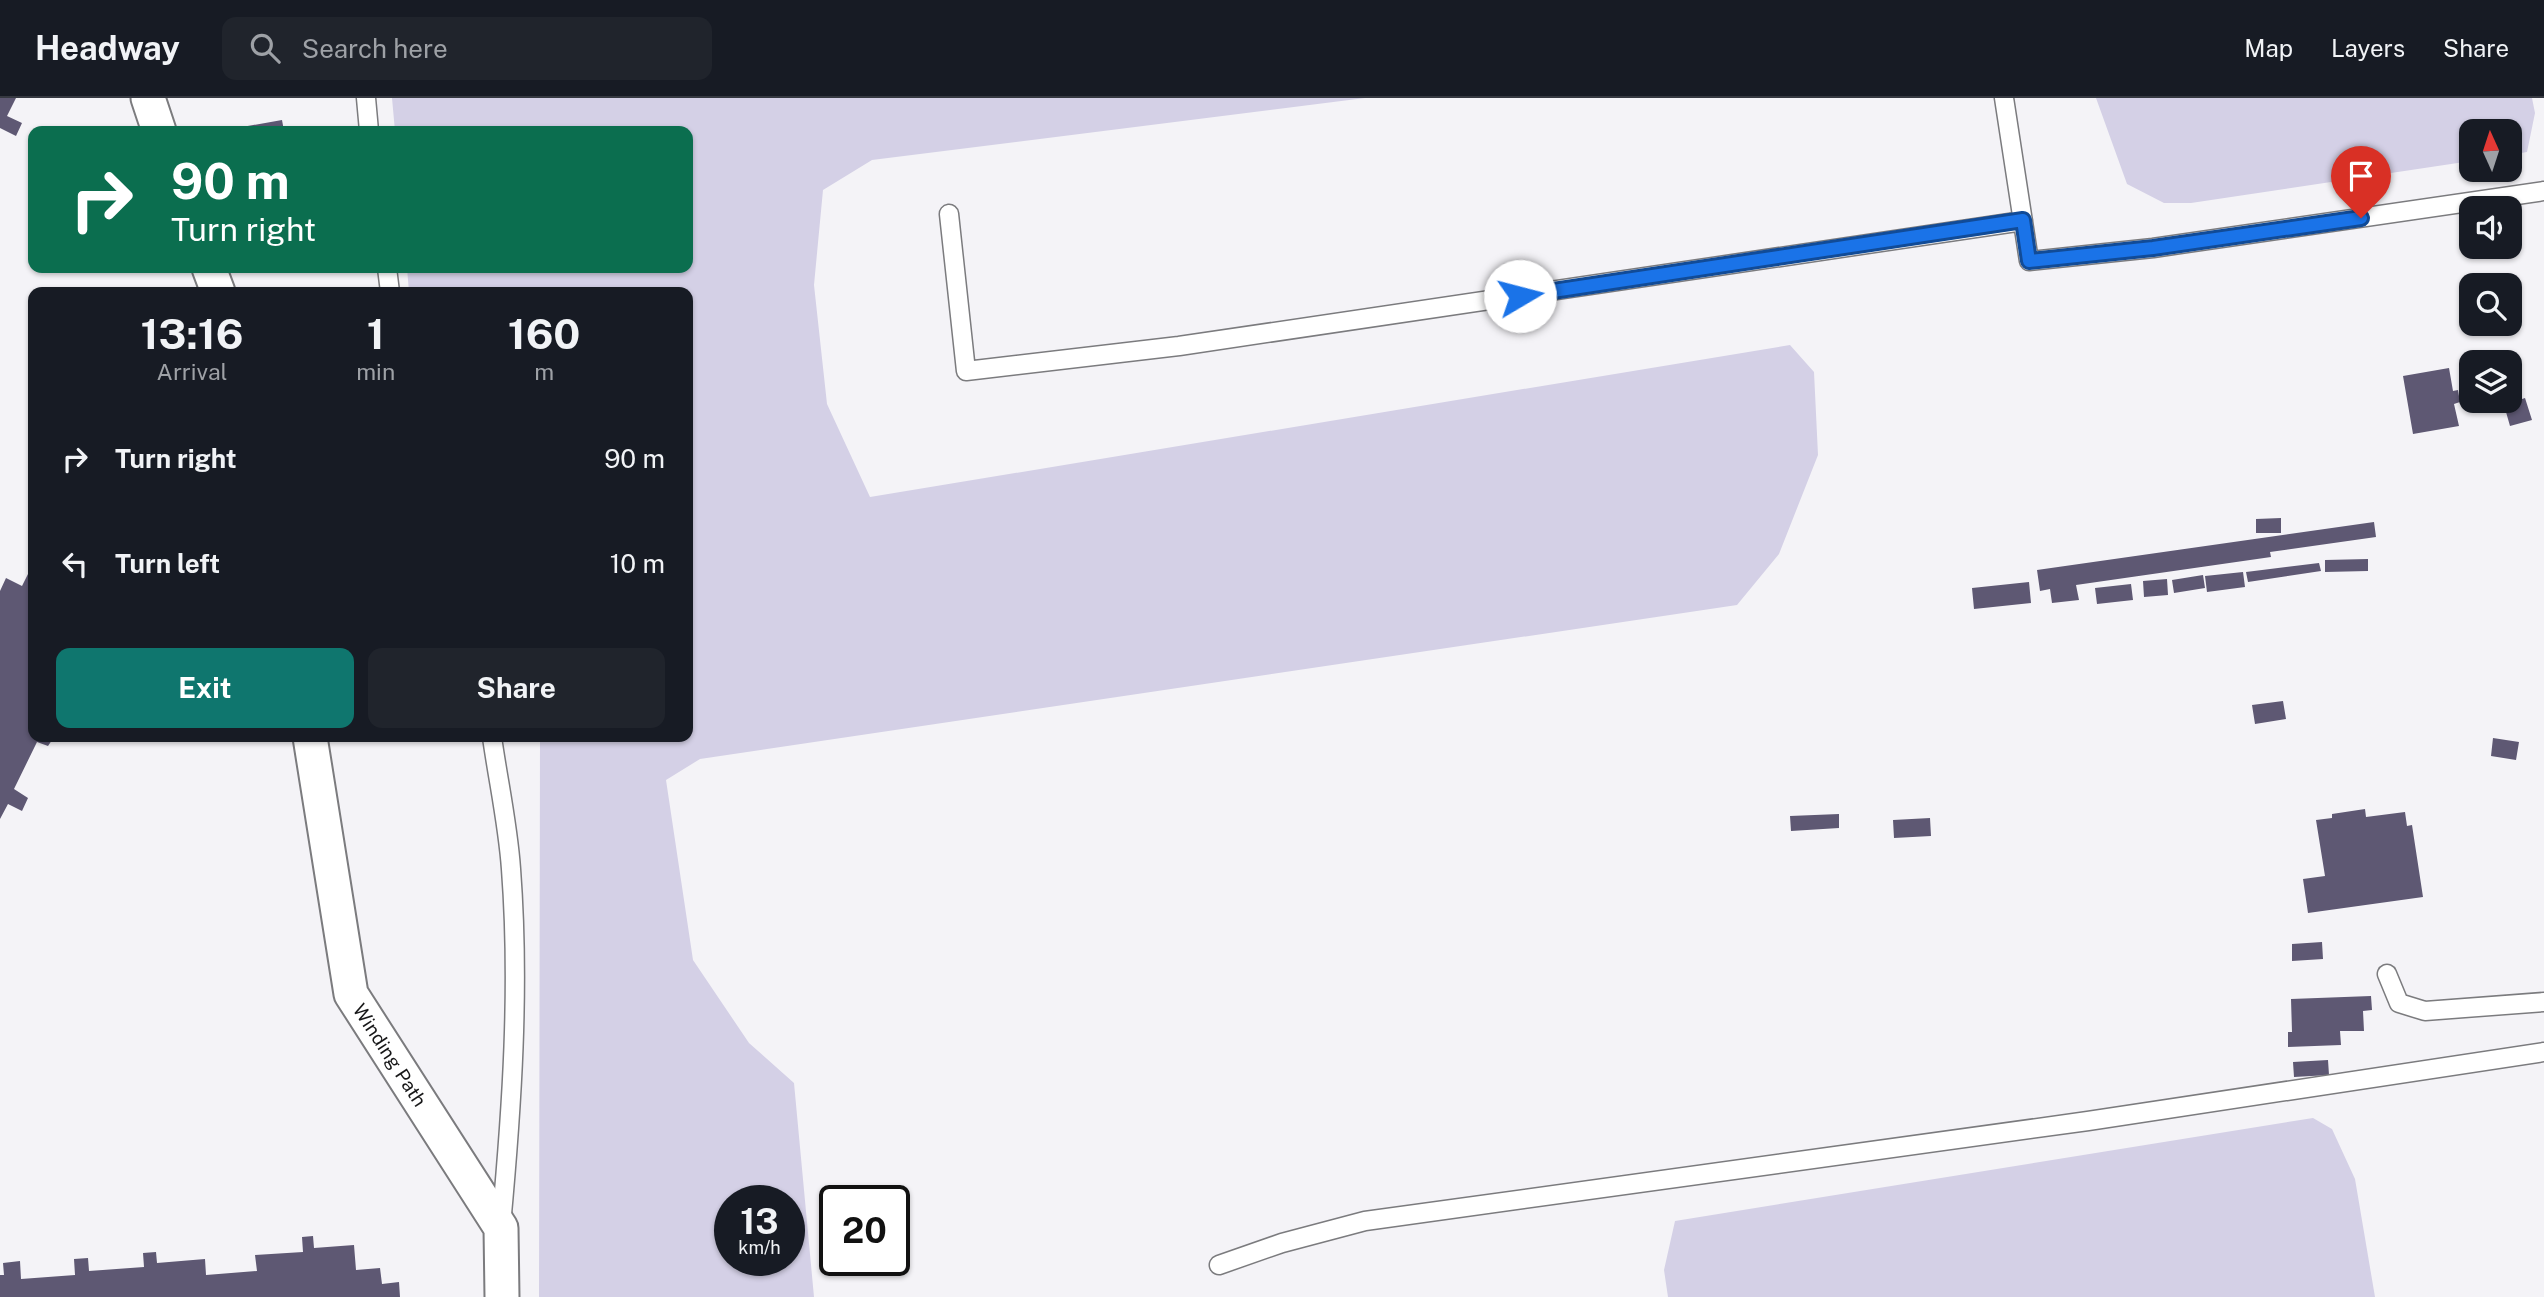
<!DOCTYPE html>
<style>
:root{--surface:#171b24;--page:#20242c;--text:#f1f3f6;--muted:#9ea1a6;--line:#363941;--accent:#0f766e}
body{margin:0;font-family:"Public Sans",sans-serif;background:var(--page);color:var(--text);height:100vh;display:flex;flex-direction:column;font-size:26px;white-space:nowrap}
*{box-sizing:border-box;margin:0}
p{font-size:23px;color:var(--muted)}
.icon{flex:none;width:38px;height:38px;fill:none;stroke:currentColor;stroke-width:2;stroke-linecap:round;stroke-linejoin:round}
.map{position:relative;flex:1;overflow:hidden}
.details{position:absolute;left:28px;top:189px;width:665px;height:455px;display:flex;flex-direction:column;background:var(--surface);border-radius:14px;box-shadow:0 2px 5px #0004}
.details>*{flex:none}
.top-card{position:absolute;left:28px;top:28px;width:665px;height:147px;border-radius:14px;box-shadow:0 2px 5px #0004;background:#0b6e4f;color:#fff;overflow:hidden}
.needle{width:46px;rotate:357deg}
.buttons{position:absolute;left:2459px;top:21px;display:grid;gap:14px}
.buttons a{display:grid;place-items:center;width:63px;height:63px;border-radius:14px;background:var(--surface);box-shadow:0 2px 5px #0004;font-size:35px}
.speed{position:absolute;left:714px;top:1087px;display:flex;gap:14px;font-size:35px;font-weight:700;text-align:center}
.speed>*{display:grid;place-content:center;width:91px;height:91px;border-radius:50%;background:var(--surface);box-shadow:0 2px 5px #0004;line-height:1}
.speed small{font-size:18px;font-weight:400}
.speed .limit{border:4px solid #111;border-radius:10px;background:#fff;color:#111}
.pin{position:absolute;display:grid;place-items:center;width:60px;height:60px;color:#fff;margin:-72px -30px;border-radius:50% 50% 50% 0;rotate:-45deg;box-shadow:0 0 7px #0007}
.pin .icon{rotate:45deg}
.me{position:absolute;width:77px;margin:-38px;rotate:82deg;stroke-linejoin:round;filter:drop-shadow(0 0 5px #0008)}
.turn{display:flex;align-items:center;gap:24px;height:147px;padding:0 28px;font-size:32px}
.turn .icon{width:91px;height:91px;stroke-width:2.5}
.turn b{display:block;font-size:49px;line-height:60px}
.eta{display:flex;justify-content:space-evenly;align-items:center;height:119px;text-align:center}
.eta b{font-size:42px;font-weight:700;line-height:49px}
.button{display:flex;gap:14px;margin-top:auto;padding:14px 28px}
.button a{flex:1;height:80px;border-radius:14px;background:var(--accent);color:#fff;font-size:28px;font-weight:700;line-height:80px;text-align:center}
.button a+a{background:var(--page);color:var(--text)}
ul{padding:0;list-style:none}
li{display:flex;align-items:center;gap:21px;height:105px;padding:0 28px}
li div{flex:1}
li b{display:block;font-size:26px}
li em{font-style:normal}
header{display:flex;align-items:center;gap:42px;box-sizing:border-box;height:98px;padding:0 35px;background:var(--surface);border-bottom:2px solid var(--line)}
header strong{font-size:33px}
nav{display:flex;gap:38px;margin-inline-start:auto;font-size:24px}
.search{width:490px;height:63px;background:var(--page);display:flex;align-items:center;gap:18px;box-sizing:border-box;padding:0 24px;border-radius:14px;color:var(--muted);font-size:26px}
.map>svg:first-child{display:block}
.green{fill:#d4d0e6;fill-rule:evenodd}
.building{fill:#5e5873}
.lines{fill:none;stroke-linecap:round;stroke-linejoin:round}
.service-casing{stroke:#7b7b7e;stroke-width:21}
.minor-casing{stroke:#7b7b7e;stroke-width:37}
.service{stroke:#fff;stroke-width:18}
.minor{stroke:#fff;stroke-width:33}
.route-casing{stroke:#114b97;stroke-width:18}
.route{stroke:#1a73e8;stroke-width:12}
.labels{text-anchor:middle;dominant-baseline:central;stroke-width:7;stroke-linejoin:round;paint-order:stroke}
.street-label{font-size:19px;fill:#171718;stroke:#fff}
</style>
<header>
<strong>Headway</strong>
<div class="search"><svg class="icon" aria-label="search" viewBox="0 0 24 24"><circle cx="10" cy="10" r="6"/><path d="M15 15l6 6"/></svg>Search here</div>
<nav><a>Map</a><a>Layers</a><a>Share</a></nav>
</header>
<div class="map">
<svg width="2544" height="1199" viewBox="0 0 2544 1199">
<rect width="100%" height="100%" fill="#f4f3f7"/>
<!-- green -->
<path class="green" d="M392 0H1365L872 62 823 92 814 187 827 306 870 399 1790 247 1814 274 1818 357 1779 456 1737 507 700 661 666 682 693 862 749 945 794 985 814 1199H539L540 639H688V194H409L407 170H688V33H395ZM730 1102H789V1162H730Z
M2096 0H2532L2535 15 2527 54 2510 57V33H2471V63L2191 105H2164L2127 86Z
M2313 1020 2332 1031 2355 1081 2375 1199H1668L1664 1172 1675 1123Z"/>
<!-- building -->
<path class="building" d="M0 0H16L7 18 22 25 16 38 0 30Z
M282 22 284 33H243L242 29Z
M2449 270 2453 293 2458 292 2460 304 2454 306 2459 328 2413 336 2403 278Z
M2525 300 2532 322 2510 328 2504 307Z
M2281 420V435H2256V421Z
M2374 424 2376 439 2270 454 2271 459 2076 487 2079 502 2052 505 2050 491 2040 493 2037 472Z
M2368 461V473L2325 474V462Z
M2319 465 2321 473 2248 484 2246 474Z
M33 466V639H54L48 648 37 644 14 691 28 700 22 713 8 706 0 721V493L6 480 22 488Z
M2243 474 2245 489 2207 494 2205 478Z
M2203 477 2205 490 2174 495 2172 482Z
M2167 481 2168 497 2144 499 2143 483Z
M2029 484 2031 505 1974 511 1972 490Z
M2131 486 2133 502 2097 506 2095 490Z
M2283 603 2286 621 2255 626 2252 607Z
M2493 640 2519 644 2516 662 2491 658Z
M2365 711 2366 719 2405 714 2407 728 2412 727 2423 799 2308 815 2303 781 2325 778 2316 722 2332 720V716Z
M1839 716V730L1791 733 1790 718Z
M1930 720 1931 738 1894 740 1893 722Z
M2322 844 2323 861 2292 863V846Z
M2371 898 2372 912 2363 913 2364 933H2340L2341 947 2288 949V934H2292L2291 901Z
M2328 962 2329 977 2294 979 2293 964Z
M313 1138 314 1150 354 1147 356 1172 380 1170 382 1186 399 1184 400 1199H0V1177H4L3 1165 20 1163 21 1181 75 1177 74 1161 88 1160 89 1173 144 1169 143 1155 156 1154 157 1165 205 1161 206 1177 257 1173 255 1157 303 1154 302 1139Z"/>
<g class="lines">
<defs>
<path id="service" d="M366 0 369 33
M2004 0 2029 163 2153 150 2544 93
M949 116 966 273 1179 248 2023 123
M387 170 390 194
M492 639C498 682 508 727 511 771 520 889 512 1009 501 1127
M2387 876 2399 905 2425 913 2544 904
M1219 1167 1282 1145 1365 1123 2088 1023 2544 954"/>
<path id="minor" d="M148 0 159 33
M209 170 218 194
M310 639 351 896 501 1130 502 1199"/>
</defs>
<!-- service casing -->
<use href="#service" class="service-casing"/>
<!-- minor casing -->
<use href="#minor" class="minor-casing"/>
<!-- service -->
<use href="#service" class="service"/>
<!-- minor -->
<use href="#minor" class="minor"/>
</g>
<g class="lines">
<defs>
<path id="route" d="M1520 198 2023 122 2029 163 2153 150 2361 120"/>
</defs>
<!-- route casing -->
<use href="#route" class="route-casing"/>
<!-- route -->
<use href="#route" class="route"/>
</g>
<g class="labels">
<!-- street labels -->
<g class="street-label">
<text transform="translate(390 957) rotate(57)">Winding Path</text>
</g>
</g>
</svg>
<div class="buttons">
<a><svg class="needle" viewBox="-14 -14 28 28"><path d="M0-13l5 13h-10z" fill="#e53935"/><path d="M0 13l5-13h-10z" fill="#9ea1a6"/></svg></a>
<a><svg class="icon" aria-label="sound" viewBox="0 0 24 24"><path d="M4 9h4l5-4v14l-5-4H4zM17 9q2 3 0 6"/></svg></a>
<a><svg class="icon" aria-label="search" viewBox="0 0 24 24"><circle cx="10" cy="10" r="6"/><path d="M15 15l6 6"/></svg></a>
<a><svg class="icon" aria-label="layers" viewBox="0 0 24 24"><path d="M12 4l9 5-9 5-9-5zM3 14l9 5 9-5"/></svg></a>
</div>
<div class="speed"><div>13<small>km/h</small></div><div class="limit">20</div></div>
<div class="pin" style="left:2361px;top:120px;background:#d93025"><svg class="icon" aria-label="arrive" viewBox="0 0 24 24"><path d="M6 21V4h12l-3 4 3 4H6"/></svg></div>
<svg class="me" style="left:1520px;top:198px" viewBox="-20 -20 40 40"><circle r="19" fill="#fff"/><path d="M0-13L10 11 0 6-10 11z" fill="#1a73e8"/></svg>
<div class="top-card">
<div class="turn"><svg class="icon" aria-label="right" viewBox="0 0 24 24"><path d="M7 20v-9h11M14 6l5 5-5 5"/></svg><div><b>90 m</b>Turn right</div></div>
</div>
<section class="details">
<div class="eta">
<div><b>13:16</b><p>Arrival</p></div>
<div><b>1</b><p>min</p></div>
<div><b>160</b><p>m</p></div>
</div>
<ul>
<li><svg class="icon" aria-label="right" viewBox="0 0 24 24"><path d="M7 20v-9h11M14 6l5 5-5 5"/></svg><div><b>Turn right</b></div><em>90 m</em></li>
<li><svg class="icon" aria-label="left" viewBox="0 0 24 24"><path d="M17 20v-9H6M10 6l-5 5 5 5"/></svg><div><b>Turn left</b></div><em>10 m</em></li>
</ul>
<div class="button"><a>Exit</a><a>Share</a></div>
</section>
</div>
